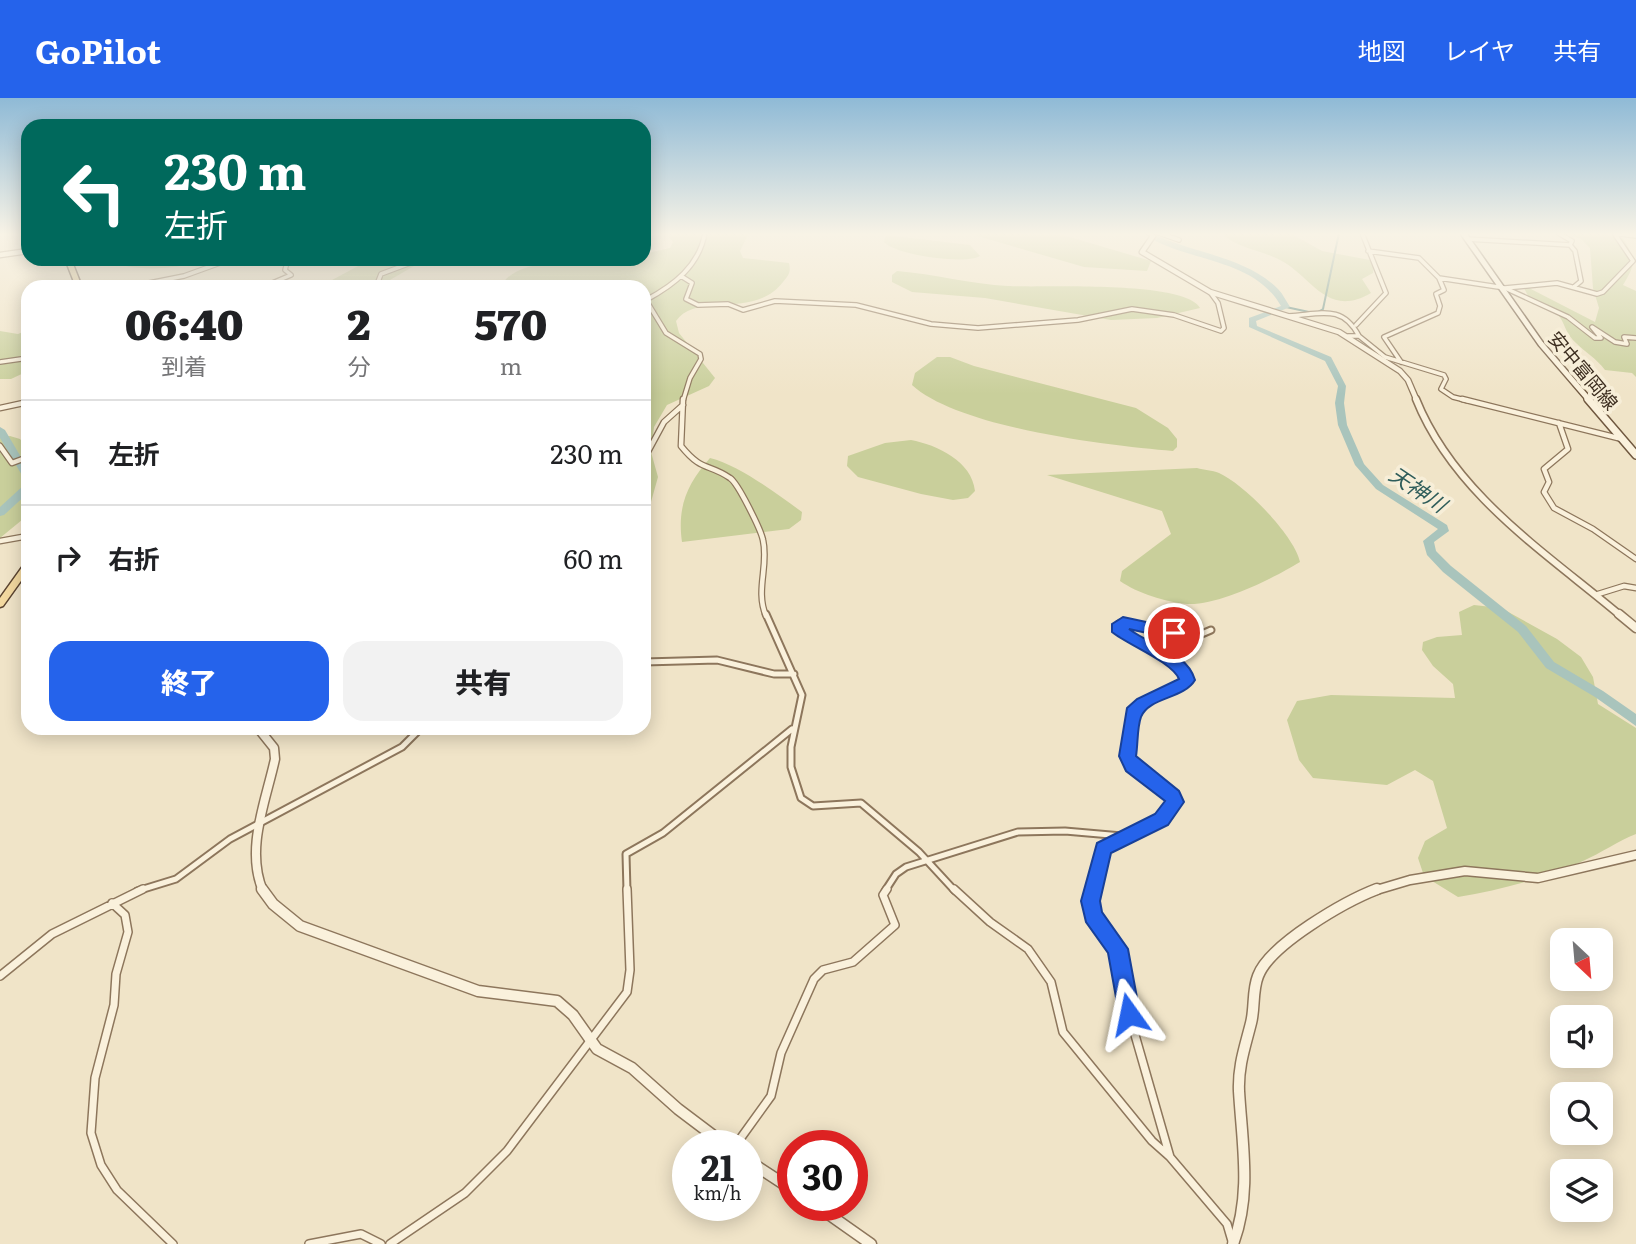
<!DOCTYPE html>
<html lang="ja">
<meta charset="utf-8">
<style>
:root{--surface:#fff;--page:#f2f2f2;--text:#202124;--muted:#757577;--line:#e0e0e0;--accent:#2563eb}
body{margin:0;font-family:Literata,"Noto Sans JP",serif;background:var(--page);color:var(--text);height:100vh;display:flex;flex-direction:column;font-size:26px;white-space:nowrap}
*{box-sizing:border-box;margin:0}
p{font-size:23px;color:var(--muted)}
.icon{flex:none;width:38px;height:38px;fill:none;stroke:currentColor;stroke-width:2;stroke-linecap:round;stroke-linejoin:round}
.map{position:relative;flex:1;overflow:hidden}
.details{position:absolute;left:21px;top:182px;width:630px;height:455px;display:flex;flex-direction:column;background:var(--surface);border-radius:21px;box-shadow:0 4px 18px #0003}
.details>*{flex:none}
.banner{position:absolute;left:21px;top:21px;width:630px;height:147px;border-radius:21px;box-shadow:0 4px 18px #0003;background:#00695c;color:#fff;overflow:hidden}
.needle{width:46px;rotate:154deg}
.tools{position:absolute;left:1550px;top:830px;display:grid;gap:14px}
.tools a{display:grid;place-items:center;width:63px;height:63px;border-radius:14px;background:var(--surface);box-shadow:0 4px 18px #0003;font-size:35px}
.speed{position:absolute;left:672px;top:1032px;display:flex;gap:14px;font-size:35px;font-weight:700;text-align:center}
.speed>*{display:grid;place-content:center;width:91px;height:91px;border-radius:50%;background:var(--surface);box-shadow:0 4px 18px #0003;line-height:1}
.speed small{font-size:18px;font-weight:400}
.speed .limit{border:10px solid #d22;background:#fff;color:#111}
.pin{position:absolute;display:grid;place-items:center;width:60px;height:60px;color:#fff;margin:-30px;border:4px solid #fff;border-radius:50%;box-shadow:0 2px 7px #0007}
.me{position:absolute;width:77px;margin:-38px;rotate:348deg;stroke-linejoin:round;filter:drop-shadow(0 0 5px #0008)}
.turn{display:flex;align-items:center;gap:24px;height:147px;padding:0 28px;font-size:32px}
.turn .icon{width:91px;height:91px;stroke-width:2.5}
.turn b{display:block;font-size:49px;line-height:60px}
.eta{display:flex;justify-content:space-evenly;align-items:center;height:119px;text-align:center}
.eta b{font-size:42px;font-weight:800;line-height:49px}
.action{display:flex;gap:14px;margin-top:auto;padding:14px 28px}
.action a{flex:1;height:80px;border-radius:21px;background:var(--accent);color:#fff;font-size:28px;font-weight:800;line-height:80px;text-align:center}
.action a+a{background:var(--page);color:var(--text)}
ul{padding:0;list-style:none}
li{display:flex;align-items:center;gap:21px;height:105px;padding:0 28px;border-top:2px solid var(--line)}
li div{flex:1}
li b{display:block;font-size:26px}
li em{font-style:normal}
header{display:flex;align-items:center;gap:42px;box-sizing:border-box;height:98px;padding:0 35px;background:var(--accent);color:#fff}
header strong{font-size:33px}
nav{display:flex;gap:38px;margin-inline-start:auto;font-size:24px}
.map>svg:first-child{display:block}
.green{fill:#c9cf9b}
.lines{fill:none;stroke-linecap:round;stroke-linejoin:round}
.stream{stroke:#6f938a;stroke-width:2}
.river{fill:#a9c4bc;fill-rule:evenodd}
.minor-far3-casing{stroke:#8d765c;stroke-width:6}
.minor-far2-casing{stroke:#8d765c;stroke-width:7}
.minor-far1-casing{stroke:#8d765c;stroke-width:9}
.minor-casing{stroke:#8d765c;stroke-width:10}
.tertiary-far3-casing{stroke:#8d765c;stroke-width:7}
.tertiary-far2-casing{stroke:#8d765c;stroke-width:9}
.tertiary-far1-casing{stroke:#8d765c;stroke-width:11}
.tertiary-casing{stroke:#8d765c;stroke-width:13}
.secondary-far1-casing{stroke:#6f573f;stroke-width:8}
.secondary-casing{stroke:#6f573f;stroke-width:10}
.primary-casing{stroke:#5b4430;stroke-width:3}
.minor-far3{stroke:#faf1dc;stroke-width:3.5}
.minor-far2{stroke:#faf1dc;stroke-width:4.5}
.minor-far1{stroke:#faf1dc;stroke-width:5}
.minor{stroke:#faf1dc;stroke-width:7}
.tertiary-far3{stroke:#faf1dc;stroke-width:4.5}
.tertiary-far2{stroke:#faf1dc;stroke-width:6}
.tertiary-far1{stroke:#faf1dc;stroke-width:8}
.tertiary{stroke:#faf1dc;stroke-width:10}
.secondary-far1{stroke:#faf1dc;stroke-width:5}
.secondary{stroke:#faf1dc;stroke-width:7}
.primary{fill:#f3d9a0;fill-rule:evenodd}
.route{fill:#2563eb;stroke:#184099;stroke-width:2}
.labels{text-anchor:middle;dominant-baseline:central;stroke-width:7;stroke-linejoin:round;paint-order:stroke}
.far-street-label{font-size:19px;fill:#3d2e20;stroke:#f7eed8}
.far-water-label{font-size:21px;font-style:italic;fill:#2f5d5a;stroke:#f7eed8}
</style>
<header>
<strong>GoPilot</strong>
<nav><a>地図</a><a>レイヤ</a><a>共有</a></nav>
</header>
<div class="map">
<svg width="1636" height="1146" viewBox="0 0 1636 1146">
<rect width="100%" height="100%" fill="#f0e4c8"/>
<!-- green -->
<path class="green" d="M665 135H749L740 153 743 160 789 165C791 174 789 177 783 184 754 222 697 193 676 223L679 235 715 280 709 288 667 307 654 329 651 354 658 379 644 429V189H508L503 185C521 156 612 161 644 161V156L670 150 673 144Z
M967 135 1063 137 1151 163 1147 173 1084 169Z
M1221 135H1290L1322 153 1370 162 1374 167 1373 175 1362 181 1371 195C1325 222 1311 175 1276 160 1256 151 1238 150 1221 135Z
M1563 135H1600L1623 140C1636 163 1636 165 1623 187L1636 193V279L1632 275 1605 272C1596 260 1586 255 1576 245 1557 227 1571 214 1532 206L1524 190H1529L1595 224 1599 210 1593 190 1590 150 1581 141Z
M886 137 970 147 980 158C966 167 895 157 884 144Z
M105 161H206C177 172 133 175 105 161Z
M391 161H426L378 189H319L360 167Z
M897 173C934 176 971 186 1008 188 1042 190 1185 182 1200 210L1157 220 1111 222 985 200 912 194 892 184V177Z
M28 232V273L11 281H0V233L18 236Z
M937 259H950L974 268 1136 310 1168 330 1177 341V349L1173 353C1109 348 959 330 912 287L915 275Z
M10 338 20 341 28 351V417L0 440V340Z
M911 342C937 347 972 363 975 393L968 400 953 402 921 396 858 379 847 368 848 358 885 345Z
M710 360C739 367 777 396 802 414L801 422 789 431 682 444C677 409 687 386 710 360Z
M1197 370C1204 372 1212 372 1219 375 1244 386 1295 438 1300 464 1274 480 1218 508 1187 506 1166 504 1137 495 1120 483L1122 473 1171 436 1162 413 1047 377Z
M1474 507 1501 510 1557 541 1581 559 1593 579 1598 606 1636 630V736C1618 743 1601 755 1583 763 1543 781 1500 792 1458 799L1424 778 1418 760 1425 743 1447 730 1433 683 1415 672 1387 687 1313 680 1299 662 1287 622 1297 603 1331 597 1455 600 1453 586 1433 568 1422 552 1423 544 1437 539 1462 537 1459 514Z"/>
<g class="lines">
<!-- stream -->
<path class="stream" d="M1286 209 1309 214
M1318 214 1323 211 1339 135"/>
<!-- river -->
<path class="river" d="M1142 135H1151C1191 155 1245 158 1278 191 1283 196 1286 203 1290 209L1256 223 1257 228 1331 259 1346 288 1344 305 1347 327 1364 366 1383 387 1447 427 1449 433 1434 444 1436 453 1451 468 1526 528 1554 564 1603 593 1636 616V628L1595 599 1546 570 1518 534 1443 474 1427 457 1423 443 1438 431 1376 391 1355 367 1338 327 1335 305 1338 288 1325 263 1249 229V220L1281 208C1252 158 1185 165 1142 135Z
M0 329 5 332 28 371V382L23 379 0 340Z
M28 386V395L4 417 0 418V409L24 387Z"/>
<defs>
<path id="minor-far3" d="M1159 135 1179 142
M1558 135 1572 143 1570 147 1575 153 1581 183 1575 188
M1614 135 1636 138
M1467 141 1570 147
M1368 153 1419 160 1439 180 1505 190 1568 219 1595 240H1601L1592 229 1615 244 1627 246 1624 239 1636 240
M681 178 692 185 686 201 698 207 728 206 743 212 775 203 856 207 931 226 978 230 1078 222 1132 211 1174 217 1221 233 1224 230 1218 205 1210 194
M129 189 184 178 231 161
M263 189 291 177 285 172 288 161
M376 189 381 176 421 161
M1505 190 1557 185 1597 196 1603 194 1633 163 1614 135
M1289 218C1321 216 1342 206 1359 238H1348
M1356 227 1386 195 1362 135
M1359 238 1385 259 1444 277 1446 281 1441 291 1453 299 1469 303
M0 264 28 260
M1401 264 1384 239 1438 215 1440 208 1436 196 1444 192 1439 180
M683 303 690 280 701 261 700 256 666 235 646 202C674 187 699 168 705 135"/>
<path id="minor-far2" d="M683 301 681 348C702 374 708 365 730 380 738 385 761 432 763 442 769 468 755 492 766 518
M1462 301 1622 341
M0 310 28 304
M1559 325 1568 351 1544 371 1549 384 1544 394 1554 410 1593 431 1636 461
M0 348 12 365 28 359
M644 361 664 324 683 307
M0 443 28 438
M1595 497 1624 488 1636 490"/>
<path id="minor-far1" d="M766 516 802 597 791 649V669L801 700 813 708 861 705 919 754 955 793
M644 564 717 562 774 576H794
M137 793 176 781 230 741 402 649 421 630
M627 793 626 756 663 735 792 631
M885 793 896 776 906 769 1018 734 1065 733 1122 738
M1092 793 1103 750 1161 722 1175 704 1173 699 1133 668 1128 658 1133 615 1143 605 1183 587 1187 582C1175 553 1140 549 1118 530L1119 526 1197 538 1211 532"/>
<path id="minor" d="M954 791 990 824 1028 851 1051 884 1063 934 1152 1043 1170 1059
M1093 791 1090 803 1093 818 1118 851 1129 916 1170 1059 1227 1126 1232 1143
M112 805 125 817 128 834 116 876 114 907 95 980 91 1035 101 1067 117 1092 173 1146
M0 878 52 836 143 791
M735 1048 771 998 781 955 814 881 823 872 853 864 895 827 883 797 887 791
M309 1146 361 1136 381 1146
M390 1146 465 1095 507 1053 627 894 630 872 627 791"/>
<path id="tertiary-far3" d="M1150 135 1153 138 1142 154 1210 194 1339 234 1400 273 1408 282 1417 303
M0 157 28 153"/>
<path id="tertiary-far2" d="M1416 301C1454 396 1545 454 1621 518"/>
<path id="tertiary-far1" d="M1619 516 1636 530
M258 630 274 650 275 661C266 703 245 751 263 793
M1373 793 1410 782 1465 773 1538 780 1636 757"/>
<path id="tertiary" d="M262 791 273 806 300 828 478 893 557 903 573 917 597 951 632 970 678 1011 727 1048
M747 1062 793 1092
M817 1108 871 1146
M1233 1146C1252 1096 1242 1045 1239 993 1238 968 1245 949 1251 925 1255 910 1252 893 1258 878 1270 846 1346 803 1377 791"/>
<path id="secondary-far1" d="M1463 135 1541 246 1590 303"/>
<path id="secondary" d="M1588 301 1636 357"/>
<path id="primary" d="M65 161H71L82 189H76Z
M28 464V473L3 508 0 509V500L25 465Z"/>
</defs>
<!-- minor-far3 casing -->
<use href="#minor-far3" class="minor-far3-casing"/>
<!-- minor-far2 casing -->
<use href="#minor-far2" class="minor-far2-casing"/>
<!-- minor-far1 casing -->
<use href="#minor-far1" class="minor-far1-casing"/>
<!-- minor casing -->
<use href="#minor" class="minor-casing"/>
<!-- tertiary-far3 casing -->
<use href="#tertiary-far3" class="tertiary-far3-casing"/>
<!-- tertiary-far2 casing -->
<use href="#tertiary-far2" class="tertiary-far2-casing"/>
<!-- tertiary-far1 casing -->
<use href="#tertiary-far1" class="tertiary-far1-casing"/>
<!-- tertiary casing -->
<use href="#tertiary" class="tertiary-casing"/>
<!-- secondary-far1 casing -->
<use href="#secondary-far1" class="secondary-far1-casing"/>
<!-- secondary casing -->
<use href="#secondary" class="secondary-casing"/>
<!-- primary casing -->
<use href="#primary" class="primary-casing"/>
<!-- minor-far3 -->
<use href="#minor-far3" class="minor-far3"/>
<!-- minor-far2 -->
<use href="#minor-far2" class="minor-far2"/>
<!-- minor-far1 -->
<use href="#minor-far1" class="minor-far1"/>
<!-- minor -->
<use href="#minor" class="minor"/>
<!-- tertiary-far3 -->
<use href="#tertiary-far3" class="tertiary-far3"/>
<!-- tertiary-far2 -->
<use href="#tertiary-far2" class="tertiary-far2"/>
<!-- tertiary-far1 -->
<use href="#tertiary-far1" class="tertiary-far1"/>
<!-- tertiary -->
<use href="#tertiary" class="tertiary"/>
<!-- secondary-far1 -->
<use href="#secondary-far1" class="secondary-far1"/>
<!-- secondary -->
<use href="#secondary" class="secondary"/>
<!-- primary -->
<use href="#primary" class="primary"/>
</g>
<!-- sky -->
<linearGradient id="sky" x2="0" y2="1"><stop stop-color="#8fbad6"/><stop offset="0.46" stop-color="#f8f3e6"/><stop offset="1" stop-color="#f8f3e6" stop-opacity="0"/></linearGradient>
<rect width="1636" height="296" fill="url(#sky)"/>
<!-- route -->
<path class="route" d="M1123 519 1179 531V539L1174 541 1129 531C1151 548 1187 554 1195 582 1184 601 1149 599 1141 619 1137 630 1138 646 1136 658L1179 693 1184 704 1168 727 1111 755 1100 803 1102 814 1128 851 1140 916 1137 924 1129 927 1122 924 1119 916 1108 855 1086 824 1081 803 1097 745 1155 716 1165 703 1126 673 1119 658 1127 610 1137 601 1179 581C1172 564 1128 547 1112 534V526Z"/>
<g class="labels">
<!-- far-street labels -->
<g class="far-street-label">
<text transform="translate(1584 272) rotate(50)">安中富岡線</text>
</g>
<!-- far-water labels -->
<g class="far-water-label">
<text transform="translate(1419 390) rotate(34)">天神川</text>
</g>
</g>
</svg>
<div class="tools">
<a><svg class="needle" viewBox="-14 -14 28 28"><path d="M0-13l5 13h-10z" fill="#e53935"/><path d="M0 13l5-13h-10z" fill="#757577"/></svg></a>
<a><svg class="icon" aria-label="sound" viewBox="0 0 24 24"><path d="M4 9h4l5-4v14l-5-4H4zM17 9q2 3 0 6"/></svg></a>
<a><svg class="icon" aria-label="search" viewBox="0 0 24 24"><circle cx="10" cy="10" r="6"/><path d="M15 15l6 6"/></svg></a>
<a><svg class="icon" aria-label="layers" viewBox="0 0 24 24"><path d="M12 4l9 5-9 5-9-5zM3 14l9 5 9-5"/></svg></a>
</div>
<div class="speed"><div>21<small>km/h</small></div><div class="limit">30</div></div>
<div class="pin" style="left:1174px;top:535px;background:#d93025"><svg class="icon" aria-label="arrive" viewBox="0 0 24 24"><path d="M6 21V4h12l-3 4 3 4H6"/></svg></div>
<svg class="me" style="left:1129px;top:916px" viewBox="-20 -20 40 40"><path d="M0-17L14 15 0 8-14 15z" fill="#2563eb" stroke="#fff" stroke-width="4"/></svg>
<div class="banner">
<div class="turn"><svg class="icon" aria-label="left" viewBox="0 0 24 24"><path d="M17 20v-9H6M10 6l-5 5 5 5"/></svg><div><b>230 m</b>左折</div></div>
</div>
<section class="details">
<div class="eta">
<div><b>06:40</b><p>到着</p></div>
<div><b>2</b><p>分</p></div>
<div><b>570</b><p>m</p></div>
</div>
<ul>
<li><svg class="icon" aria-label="left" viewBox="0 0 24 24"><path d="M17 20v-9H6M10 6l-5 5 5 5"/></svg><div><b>左折</b></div><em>230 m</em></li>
<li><svg class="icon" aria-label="right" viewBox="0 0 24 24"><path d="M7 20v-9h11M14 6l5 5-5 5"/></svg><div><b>右折</b></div><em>60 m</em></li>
</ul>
<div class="action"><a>終了</a><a>共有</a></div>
</section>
</div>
